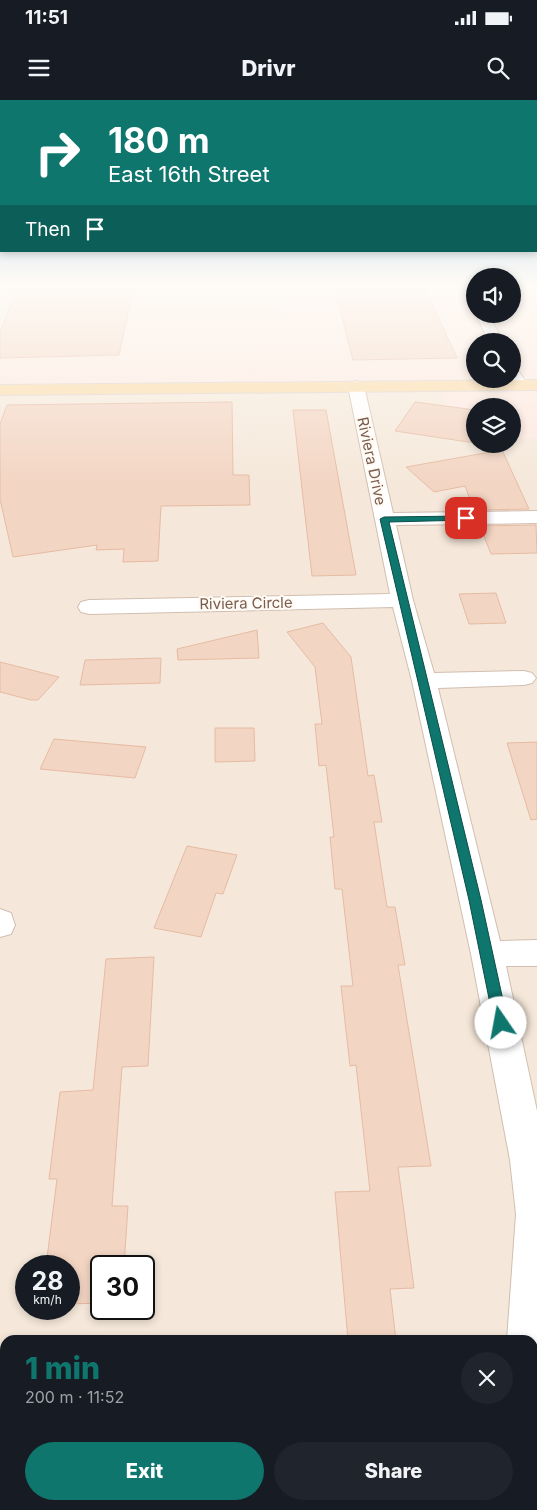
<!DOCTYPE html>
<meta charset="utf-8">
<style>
:root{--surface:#171b24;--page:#20242c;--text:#f1f3f6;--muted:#9ea1a6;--accent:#0f766e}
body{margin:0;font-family:Inter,sans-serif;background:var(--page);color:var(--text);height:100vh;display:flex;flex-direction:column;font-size:19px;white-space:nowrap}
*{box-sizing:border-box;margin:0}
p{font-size:16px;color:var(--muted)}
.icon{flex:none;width:28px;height:28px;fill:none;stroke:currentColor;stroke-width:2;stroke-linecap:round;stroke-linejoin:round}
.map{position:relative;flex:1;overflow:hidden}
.details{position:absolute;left:0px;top:1235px;width:538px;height:175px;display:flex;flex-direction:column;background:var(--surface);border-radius:15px 15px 0 0;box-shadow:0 2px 8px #0003}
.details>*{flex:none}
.guide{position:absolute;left:0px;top:0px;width:538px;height:152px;box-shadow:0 2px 8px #0003;background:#0f766e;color:#fff;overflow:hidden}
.buttons{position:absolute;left:466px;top:168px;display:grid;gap:10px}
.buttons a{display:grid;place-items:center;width:55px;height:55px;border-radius:50%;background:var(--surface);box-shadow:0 2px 8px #0003;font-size:25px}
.speed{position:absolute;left:15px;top:1155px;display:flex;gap:10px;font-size:25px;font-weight:700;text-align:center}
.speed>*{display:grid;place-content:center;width:65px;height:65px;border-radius:50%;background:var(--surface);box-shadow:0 2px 8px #0003;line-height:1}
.speed small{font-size:12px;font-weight:400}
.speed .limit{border:2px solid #111;border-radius:8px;background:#fff;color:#111}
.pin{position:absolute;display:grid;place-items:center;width:42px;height:42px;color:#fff;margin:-21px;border-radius:10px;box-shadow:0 2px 8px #0006}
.me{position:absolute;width:55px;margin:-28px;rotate:348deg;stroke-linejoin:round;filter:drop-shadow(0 0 4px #0008)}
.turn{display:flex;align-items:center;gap:18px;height:105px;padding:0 25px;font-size:22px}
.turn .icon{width:65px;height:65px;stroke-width:2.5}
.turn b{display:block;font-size:35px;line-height:42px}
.then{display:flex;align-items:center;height:48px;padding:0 25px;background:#0003;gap:10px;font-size:19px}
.round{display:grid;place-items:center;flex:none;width:52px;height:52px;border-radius:26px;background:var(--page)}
.head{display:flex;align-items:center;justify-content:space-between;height:85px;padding:0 25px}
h1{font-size:30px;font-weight:800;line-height:38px;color:var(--accent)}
.cta{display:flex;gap:10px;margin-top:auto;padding:10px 25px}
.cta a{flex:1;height:58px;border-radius:30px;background:var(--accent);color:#fff;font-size:20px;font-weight:800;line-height:58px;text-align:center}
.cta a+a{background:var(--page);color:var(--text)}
.status{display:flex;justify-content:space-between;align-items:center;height:35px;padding:0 25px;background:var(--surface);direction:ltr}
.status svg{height:14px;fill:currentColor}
header{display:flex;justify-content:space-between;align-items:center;height:65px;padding:0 25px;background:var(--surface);font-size:22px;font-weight:800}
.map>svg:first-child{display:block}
.residential{fill:#f5e8da;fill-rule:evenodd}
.commercial{fill:#fde8e0;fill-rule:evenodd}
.building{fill:#f3d5c3;stroke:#e6bba3}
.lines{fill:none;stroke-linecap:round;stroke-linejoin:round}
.street-casing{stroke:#d1beb0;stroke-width:2}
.primary-casing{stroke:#dad1cd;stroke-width:2}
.street{fill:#fff;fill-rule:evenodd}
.primary{fill:#fbd9a5;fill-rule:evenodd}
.route{fill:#0f766e;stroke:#0a4d48}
.labels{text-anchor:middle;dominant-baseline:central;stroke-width:4;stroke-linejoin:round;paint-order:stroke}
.far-street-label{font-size:15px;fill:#7a5c4d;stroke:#fffaf3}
</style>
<div class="status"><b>11:51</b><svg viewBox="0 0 49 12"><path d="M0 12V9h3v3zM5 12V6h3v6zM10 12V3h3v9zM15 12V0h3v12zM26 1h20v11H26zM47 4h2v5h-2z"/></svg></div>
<header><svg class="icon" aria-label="menu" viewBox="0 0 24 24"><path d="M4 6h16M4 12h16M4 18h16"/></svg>Drivr<svg class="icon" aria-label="search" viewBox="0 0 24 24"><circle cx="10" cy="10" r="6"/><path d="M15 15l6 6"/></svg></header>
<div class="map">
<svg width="537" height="1410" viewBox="0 0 537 1410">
<rect width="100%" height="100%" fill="#fdf6ec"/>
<!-- residential -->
<path class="residential" d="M0 186H281L285 215 137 217 136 222 0 223Z
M438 285 475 340V344H512L513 339H537V1410H0V290ZM26 1166H69V1209H26ZM101 1166H144V1209H101ZM5 1240H532V1405H5Z"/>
<!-- commercial -->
<path class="commercial" d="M281 186H475V214H512L513 186H537V339H513L512 306H475V340H459L438 285 0 290V223L136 222 137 217 285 215ZM475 241H512V279H475Z"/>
<!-- building -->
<path class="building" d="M19 186H134L119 255 0 258V231Z
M334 186H424L457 258 353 260Z
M232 302 233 375H249L250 405 161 406 158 461 123 462 124 449 96 450 97 445 13 457 0 399V324L7 305Z
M415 302 475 310V343L395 331Z
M293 310H326L356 475 312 476Z
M502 350 529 409 474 410 465 386 434 392 406 367Z
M536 425 537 453 491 454 480 426Z
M496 493 506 523 469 524 459 494Z
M323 523 351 557 368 676 374 675 382 722H374L387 807H395L405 865H398L431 1066 398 1067 414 1188 390 1189 396 1240H348L335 1092 370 1091 356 965 350 966 341 886H353L342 789H335L330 737H334L326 665 319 666 315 624H322L315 567 287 532Z
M257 530 259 558 178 560 177 549Z
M161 558 160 583 80 585 85 560Z
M0 562 59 577 38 600H31L0 592Z
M215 628H254L255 661 215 662Z
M54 639 146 647 135 678 40 669Z
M537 642V719L531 720 507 643Z
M187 746 237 755 223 794 216 793 201 837 154 828Z
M154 857 148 966 122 967 112 1106H128L124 1166H101V1203L69 1204V1166H46L57 1079H49L60 992 93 990 106 859Z"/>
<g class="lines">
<defs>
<path id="street" d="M460 186H472L475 191V207L470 206Z
M475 213 488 214 503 241H489Z
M512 268 517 269 528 285 526 288H514L508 279H512Z
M356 281 362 283 364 286 393 413 537 411V423L396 425 413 500 434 573 524 571 532 573 536 578 532 583 524 585 438 588 500 841 537 840V866H506L537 1011V1258L532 1259V1240H507L516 1114 510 1060 471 854 412 581 393 507 89 514 81 512 78 507 81 502 89 500 390 494 348 286 350 283Z
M0 809 11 813 15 825 11 834 0 837Z
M532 1309 537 1310V1394L532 1392Z"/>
<path id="primary" d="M537 280V290L0 295V285Z"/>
</defs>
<!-- street casing -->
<use href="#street" class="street-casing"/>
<!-- primary casing -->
<use href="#primary" class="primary-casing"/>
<!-- street -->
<use href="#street" class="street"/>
<!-- primary -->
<use href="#primary" class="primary"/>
</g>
<!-- sky -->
<linearGradient id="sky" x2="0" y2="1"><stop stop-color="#97c7e8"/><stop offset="0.48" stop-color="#fefbf6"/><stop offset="1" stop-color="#fefbf6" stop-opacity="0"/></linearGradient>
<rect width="537" height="384" fill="url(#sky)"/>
<!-- route -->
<path class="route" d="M466 416 470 418 468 420 389 422 481 800 508 923 506 927 501 929 496 927 494 923 469 800 380 419 384 417Z"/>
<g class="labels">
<!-- far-street labels -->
<g class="far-street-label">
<text transform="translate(372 361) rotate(78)">Riviera Drive</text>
<text transform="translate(246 503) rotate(-1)">Riviera Circle</text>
</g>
</g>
</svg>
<div class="buttons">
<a><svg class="icon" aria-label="sound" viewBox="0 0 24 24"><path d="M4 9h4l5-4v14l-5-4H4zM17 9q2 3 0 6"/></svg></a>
<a><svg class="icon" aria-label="search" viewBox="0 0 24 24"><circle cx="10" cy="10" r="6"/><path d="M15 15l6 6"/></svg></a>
<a><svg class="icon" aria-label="layers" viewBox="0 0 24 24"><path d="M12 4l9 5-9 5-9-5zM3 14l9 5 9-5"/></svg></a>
</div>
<div class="speed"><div>28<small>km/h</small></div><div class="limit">30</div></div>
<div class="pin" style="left:466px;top:418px;background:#d93025"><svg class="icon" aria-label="arrive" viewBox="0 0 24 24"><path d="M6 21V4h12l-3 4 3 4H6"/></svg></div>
<svg class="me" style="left:501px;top:923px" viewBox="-20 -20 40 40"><circle r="19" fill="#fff"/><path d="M0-13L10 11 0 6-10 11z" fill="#0f766e"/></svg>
<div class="guide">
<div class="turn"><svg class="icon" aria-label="right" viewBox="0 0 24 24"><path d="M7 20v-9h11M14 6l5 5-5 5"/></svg><div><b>180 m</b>East 16th Street</div></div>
<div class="then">Then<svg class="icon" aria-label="arrive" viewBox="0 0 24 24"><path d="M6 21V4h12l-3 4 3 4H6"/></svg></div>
</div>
<section class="details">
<div class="head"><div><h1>1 min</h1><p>200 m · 11:52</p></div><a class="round"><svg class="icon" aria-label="close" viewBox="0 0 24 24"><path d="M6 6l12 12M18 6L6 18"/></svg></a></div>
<div class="cta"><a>Exit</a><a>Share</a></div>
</section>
</div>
